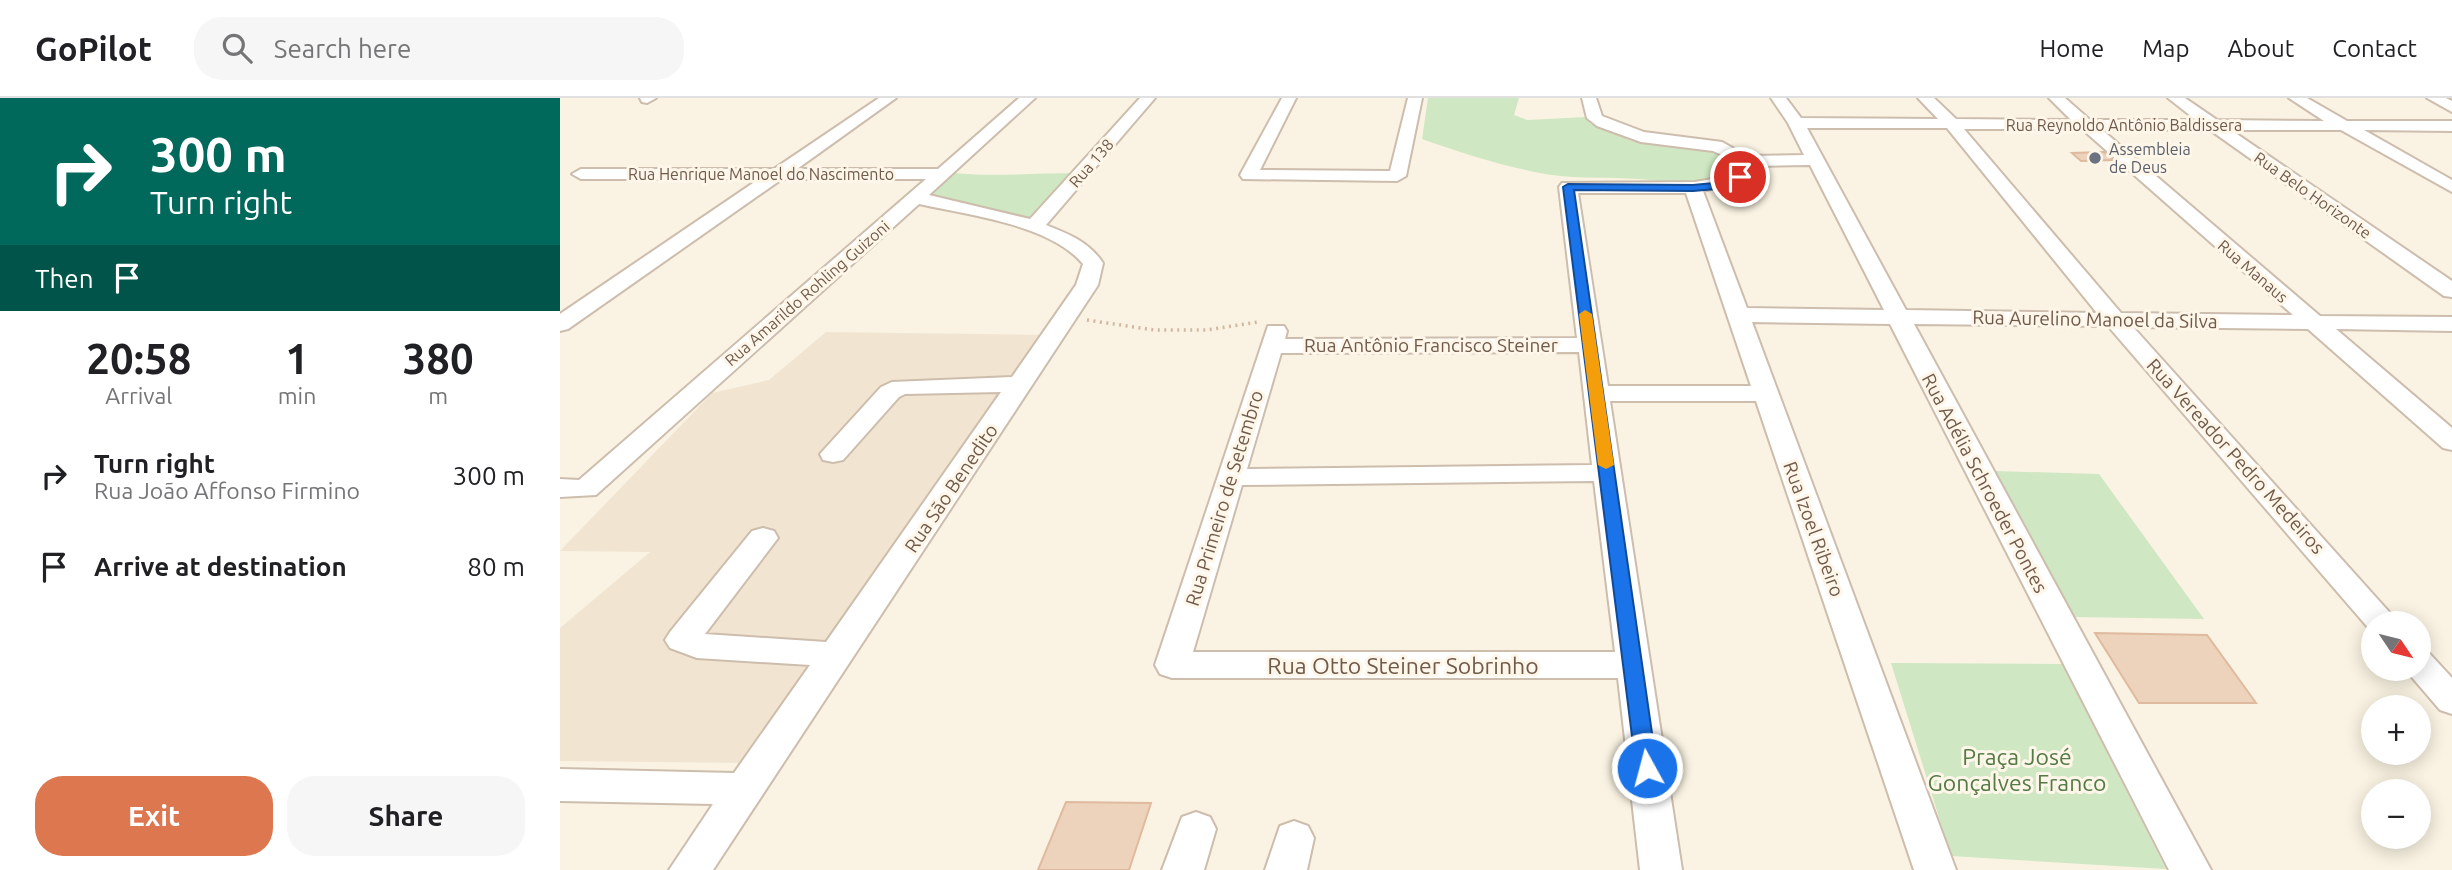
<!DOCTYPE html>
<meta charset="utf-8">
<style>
:root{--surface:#fff;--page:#f6f6f6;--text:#202124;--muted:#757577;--line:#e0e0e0;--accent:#dd774f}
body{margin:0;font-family:Ubuntu,sans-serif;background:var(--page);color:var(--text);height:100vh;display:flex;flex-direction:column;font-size:26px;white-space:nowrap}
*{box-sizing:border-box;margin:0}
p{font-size:23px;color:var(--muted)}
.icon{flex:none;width:38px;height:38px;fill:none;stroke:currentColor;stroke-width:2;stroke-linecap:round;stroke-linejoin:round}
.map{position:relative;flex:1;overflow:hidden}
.panel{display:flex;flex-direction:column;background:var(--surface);width:560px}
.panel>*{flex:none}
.guide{background:#00695c;color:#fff;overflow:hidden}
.needle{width:46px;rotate:125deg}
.buttons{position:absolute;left:1801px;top:513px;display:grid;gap:14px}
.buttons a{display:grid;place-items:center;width:70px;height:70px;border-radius:50%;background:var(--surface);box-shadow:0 4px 18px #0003;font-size:35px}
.pin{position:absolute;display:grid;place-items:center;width:60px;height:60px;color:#fff;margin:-30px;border:4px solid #fff;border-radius:50%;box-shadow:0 2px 7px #0007}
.me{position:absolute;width:77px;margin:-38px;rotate:353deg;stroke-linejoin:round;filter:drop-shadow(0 0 5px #0008)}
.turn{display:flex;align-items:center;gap:24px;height:147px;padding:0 35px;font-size:32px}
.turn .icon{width:91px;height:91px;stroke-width:2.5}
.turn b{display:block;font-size:49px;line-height:60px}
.then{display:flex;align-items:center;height:66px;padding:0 35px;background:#0003;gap:14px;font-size:26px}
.eta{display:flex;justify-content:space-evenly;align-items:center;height:119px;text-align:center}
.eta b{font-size:42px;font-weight:600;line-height:49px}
.action{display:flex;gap:14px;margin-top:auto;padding:14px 35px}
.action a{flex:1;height:80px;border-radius:28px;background:var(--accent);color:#fff;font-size:28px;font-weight:600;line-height:80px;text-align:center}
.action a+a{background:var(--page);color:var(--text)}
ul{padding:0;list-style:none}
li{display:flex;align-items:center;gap:21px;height:91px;padding:0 35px}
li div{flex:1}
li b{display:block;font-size:26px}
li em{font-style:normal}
header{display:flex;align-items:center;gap:42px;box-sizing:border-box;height:98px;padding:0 35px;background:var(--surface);border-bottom:2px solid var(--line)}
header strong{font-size:33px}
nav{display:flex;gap:38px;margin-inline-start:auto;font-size:24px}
.search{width:490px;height:63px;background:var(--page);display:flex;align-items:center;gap:18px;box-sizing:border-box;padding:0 24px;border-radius:28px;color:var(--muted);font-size:26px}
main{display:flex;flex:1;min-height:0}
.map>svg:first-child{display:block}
.residential{fill:#f1e5d2}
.green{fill:#cfe7c2}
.building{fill:#eed3bc;stroke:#dfba9e;stroke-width:2}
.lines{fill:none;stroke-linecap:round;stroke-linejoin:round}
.minor-casing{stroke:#cdbdad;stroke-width:4}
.path{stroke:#d2b6a0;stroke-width:3.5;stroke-dasharray:2 4.5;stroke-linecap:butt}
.minor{fill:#fff;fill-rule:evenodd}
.route{fill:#1a73e8;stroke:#114b97;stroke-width:2}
.slow{fill:#f59e0b}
.worship-dot{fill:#6b7280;stroke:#fef6e8;stroke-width:2.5}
.labels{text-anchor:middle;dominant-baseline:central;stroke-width:6;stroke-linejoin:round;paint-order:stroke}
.far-street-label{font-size:16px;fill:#705a4b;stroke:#fef6e8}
.far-worship-label{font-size:16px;fill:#5b616d;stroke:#fef6e8;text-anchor:start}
.street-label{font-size:19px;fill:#705a4b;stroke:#fef6e8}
.near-street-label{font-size:23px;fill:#705a4b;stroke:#fef6e8}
.near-park-label{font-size:23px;fill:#547b46;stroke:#fef6e8}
</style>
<header>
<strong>GoPilot</strong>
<div class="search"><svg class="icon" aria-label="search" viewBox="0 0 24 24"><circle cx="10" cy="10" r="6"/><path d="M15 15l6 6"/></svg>Search here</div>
<nav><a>Home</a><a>Map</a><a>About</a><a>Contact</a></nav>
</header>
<main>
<section class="panel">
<div class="guide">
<div class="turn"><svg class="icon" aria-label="right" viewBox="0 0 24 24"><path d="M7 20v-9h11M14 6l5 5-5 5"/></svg><div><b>300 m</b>Turn right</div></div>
<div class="then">Then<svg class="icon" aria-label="arrive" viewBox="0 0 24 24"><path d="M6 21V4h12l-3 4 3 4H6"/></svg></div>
</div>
<div class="eta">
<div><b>20:58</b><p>Arrival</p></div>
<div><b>1</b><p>min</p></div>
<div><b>380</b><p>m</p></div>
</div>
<ul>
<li><svg class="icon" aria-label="right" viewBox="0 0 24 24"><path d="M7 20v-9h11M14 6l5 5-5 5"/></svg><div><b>Turn right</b><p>Rua João Affonso Firmino</p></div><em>300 m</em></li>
<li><svg class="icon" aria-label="arrive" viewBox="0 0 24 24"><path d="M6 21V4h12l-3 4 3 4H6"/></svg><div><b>Arrive at destination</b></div><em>80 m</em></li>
</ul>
<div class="action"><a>Exit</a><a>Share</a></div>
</section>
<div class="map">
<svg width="1892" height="772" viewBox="0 0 1892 772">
<rect width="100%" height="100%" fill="#faf3e3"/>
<!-- residential -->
<path class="residential" d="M266 234 494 237 188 665 0 663V530L90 454 0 453 152 295 209 282Z"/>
<!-- green -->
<path class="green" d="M868 0H959L954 17 967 22 1026 19 1031 26 1072 43 1146 50 1167 56 1175 65 1173 73C1143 87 1111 83 1078 81 1049 79 1021 81 992 77 948 70 904 56 862 41Z
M393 75C435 79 476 75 518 75L476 121 368 98Z
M1435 373 1539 376 1644 521 1513 519Z
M1331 565 1502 566 1606 771 1391 758Z"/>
<!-- building -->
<path class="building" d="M1544 54 1554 62 1521 63 1512 55Z
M1535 535 1647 537 1696 605H1579Z
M506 704 591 705 569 772H478Z"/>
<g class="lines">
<defs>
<path id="minor" d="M80 0H96L87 5 82 4Z
M319 0H336L237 71H378L459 0H475L369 97 470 121 580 0H595L486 127C509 136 529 144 543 165L538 187 153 772H109L153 706 0 703V671L174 675 250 567 137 560 110 550 105 542 110 534 192 433 203 430 214 433 218 440 145 536 266 544 441 294 345 296 339 299 283 362 273 364 263 362 260 356 321 289 332 284 452 279 516 187 523 166C490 126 407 117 359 106L36 397 0 399V381L19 382 366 81H222L8 231 0 233V216L199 81H21L12 76 21 71H214Z
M722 0H736L700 72 830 73 848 0H862L846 78 837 83 683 81 680 77Z
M1022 0H1036L1042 18 1084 34 1162 44 1187 58 1244 57 1228 25 1211 0H1226L1241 20 1378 21 1358 0H1374L1396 21 1511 22 1489 0H1505L1530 22H1636L1608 0H1625L1657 22 1764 23 1729 0H1747L1787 23H1892V33L1804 32 1892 82V94L1781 32H1671L1892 183V199L1884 198 1650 32 1541 31 1760 218 1892 219V233L1776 231 1892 330V352L1883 350 1748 231 1573 229 1839 525H1813L1811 533 1548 228 1354 226 1651 772H1609L1330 226 1192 224 1396 772H1354L1196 303H1050L1122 772H1080L1058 580H612L600 576 595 567 708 228H724L727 233 725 241 1017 240 999 89 1002 85 1135 84C1151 81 1167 80 1178 68L1171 61 1153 53 1081 44 1037 28 1027 20ZM1247 30H1387L1537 215 1346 212ZM1404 31H1522L1733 217 1561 215ZM1250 67 1324 212 1187 210 1143 93 1185 82 1197 68ZM1018 95H1126L1191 288H1048ZM1019 254 1032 367 687 371 721 255ZM1034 383 1055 554H633L682 387Z
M1867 0H1886L1892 3V14Z
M1858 553 1870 556 1892 580V616L1880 612 1844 570H1858Z
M636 714 650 719 656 731 644 772H602L622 719Z
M734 723 748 728 754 740 747 772H705L720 728Z"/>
</defs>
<!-- minor casing -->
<use href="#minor" class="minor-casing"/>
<!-- path -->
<path class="path" d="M527 222 594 232H647L698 224"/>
<!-- minor -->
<use href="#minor" class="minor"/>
</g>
<!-- route -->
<path class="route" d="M1180 76 1184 77V81L1156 91 1133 93 1014 92 1097 670 1094 676 1087 678 1079 676 1076 670 1003 89 1008 86 1133 87 1154 85Z"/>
<!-- slow -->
<path class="slow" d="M1025 212 1032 216 1054 367 1046 371 1038 367 1019 216Z"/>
<!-- markers -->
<circle class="worship-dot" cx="1535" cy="60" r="7"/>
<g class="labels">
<!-- far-street labels -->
<g class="far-street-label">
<text x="1564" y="27">Rua Reynoldo Antônio Baldissera</text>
<text transform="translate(531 65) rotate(-49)">Rua 138</text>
<text x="201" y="76">Rua Henrique Manoel do Nascimento</text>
<text transform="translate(1753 97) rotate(35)">Rua Belo Horizonte</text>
<text transform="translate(1693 173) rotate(41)">Rua Manaus</text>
<text transform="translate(247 195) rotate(-41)">Rua Amarildo Rohling Guizoni</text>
</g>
<!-- far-worship labels -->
<g class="far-worship-label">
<text x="1549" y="51">Assembleia<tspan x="1549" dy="18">de Deus</tspan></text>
</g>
<!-- street labels -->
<g class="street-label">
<text transform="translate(1535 221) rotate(1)">Rua Aurelino Manoel da Silva</text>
<text x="871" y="247">Rua Antônio Francisco Steiner</text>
<text transform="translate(1676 358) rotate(48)">Rua Vereador Pedro Medeiros</text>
<text transform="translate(1425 385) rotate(62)">Rua Adélia Schroeder Pontes</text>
<text transform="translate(391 390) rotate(-56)">Rua São Benedito</text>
<text transform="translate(664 400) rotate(-73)">Rua Primeiro de Setembro</text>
<text transform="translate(1254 431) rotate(70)">Rua Izoel Ribeiro</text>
</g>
<!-- near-street labels -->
<g class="near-street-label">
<text x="843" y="567">Rua Otto Steiner Sobrinho</text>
</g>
<!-- near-park labels -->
<g class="near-park-label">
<text x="1457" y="658">Praça José<tspan x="1457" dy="26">Gonçalves Franco</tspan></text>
</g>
</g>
</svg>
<div class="buttons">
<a><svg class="needle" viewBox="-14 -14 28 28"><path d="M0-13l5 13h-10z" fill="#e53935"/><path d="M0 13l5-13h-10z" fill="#757577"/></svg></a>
<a>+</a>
<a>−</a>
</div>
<div class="pin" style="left:1180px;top:79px;background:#d93025"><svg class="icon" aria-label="arrive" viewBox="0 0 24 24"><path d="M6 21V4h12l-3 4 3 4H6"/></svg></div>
<svg class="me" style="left:1087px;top:670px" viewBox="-20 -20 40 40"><circle r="17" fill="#1a73e8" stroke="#fff" stroke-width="3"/><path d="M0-11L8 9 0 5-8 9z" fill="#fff"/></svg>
</div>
</main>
